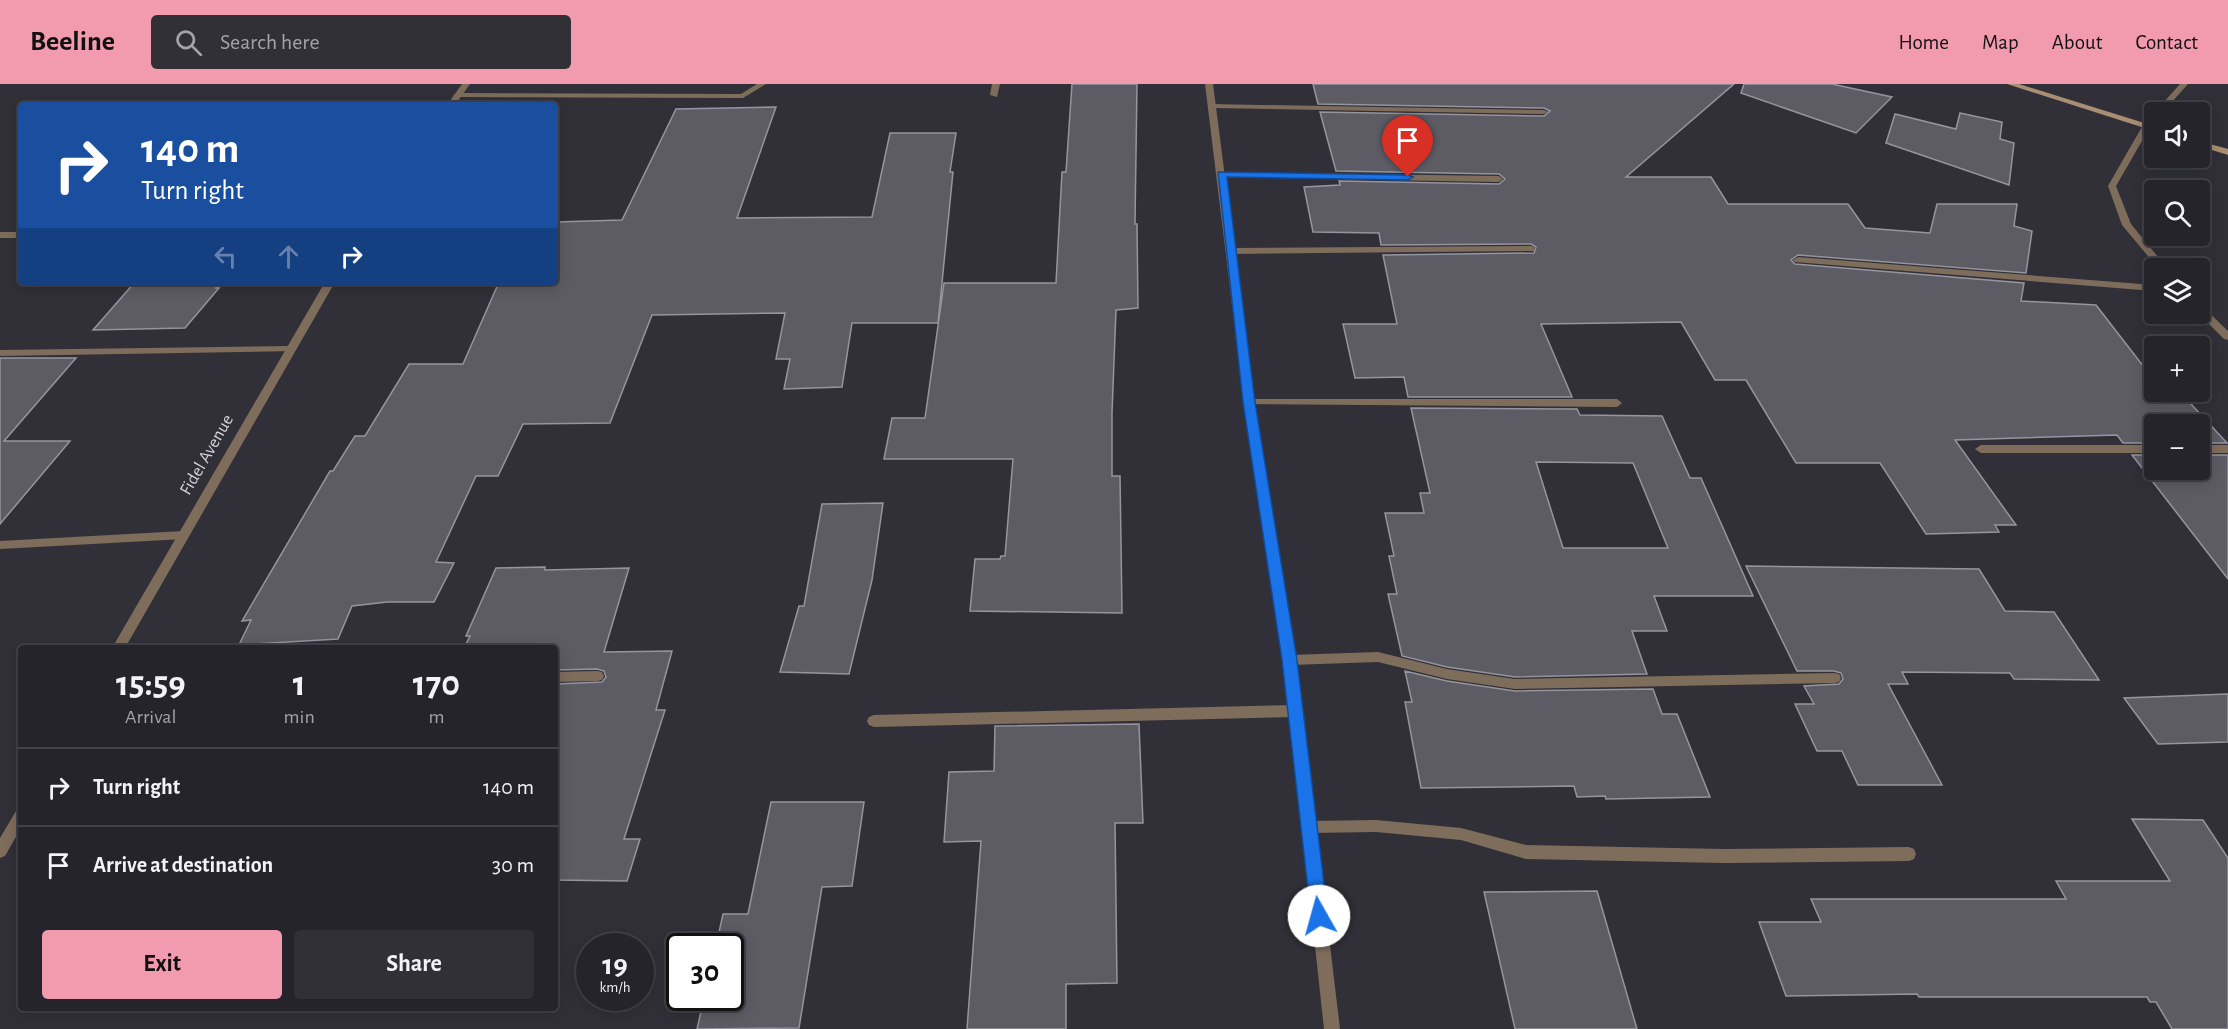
<!DOCTYPE html>
<meta charset="utf-8">
<style>
:root{--surface:#25242a;--page:#313036;--text:#f1f3f6;--muted:#a3a4a8;--line:#424147;--accent:#f29aae}
body{margin:0;font-family:"Alegreya Sans",sans-serif;background:var(--page);color:var(--text);height:100vh;display:flex;flex-direction:column;font-size:22px;white-space:nowrap}
*{box-sizing:border-box;margin:0}
p{font-size:20px;color:var(--muted)}
.icon{flex:none;width:33px;height:33px;fill:none;stroke:currentColor;stroke-width:2;stroke-linecap:round;stroke-linejoin:round}
.map{position:relative;flex:1;overflow:hidden}
.drawer{position:absolute;left:18px;top:561px;width:540px;height:366px;display:flex;flex-direction:column;background:var(--surface);border-radius:6px;box-shadow:0 3px 15px #0003,0 0 0 2px var(--line)}
.drawer>*{flex:none}
.banner{position:absolute;left:18px;top:18px;width:540px;height:183px;border-radius:6px;box-shadow:0 3px 15px #0003,0 0 0 2px var(--line);background:#1a4fa0;color:#fff;overflow:hidden}
.fabs{position:absolute;left:2144px;top:18px;display:grid;gap:12px}
.fabs a{display:grid;place-items:center;width:66px;height:66px;border-radius:6px;background:var(--surface);box-shadow:0 3px 15px #0003,0 0 0 2px var(--line);font-size:30px}
.speed{position:absolute;left:576px;top:849px;display:flex;gap:12px;font-size:30px;font-weight:700;text-align:center}
.speed>*{display:grid;place-content:center;width:78px;height:78px;border-radius:50%;background:var(--surface);box-shadow:0 3px 15px #0003,0 0 0 2px var(--line);line-height:1}
.speed small{font-size:15px;font-weight:400}
.speed .limit{border:3px solid #111;border-radius:9px;background:#fff;color:#111}
.pin{position:absolute;display:grid;place-items:center;width:51px;height:51px;color:#fff;margin:-62px -26px;border-radius:50% 50% 50% 0;rotate:-45deg;box-shadow:0 0 6px #0007}
.pin .icon{rotate:45deg}
.me{position:absolute;width:66px;margin:-33px;rotate:353deg;stroke-linejoin:round;filter:drop-shadow(0 0 4px #0008)}
.turn{display:flex;align-items:center;gap:21px;height:126px;padding:0 24px;font-size:27px}
.turn .icon{width:78px;height:78px;stroke-width:2.5}
.turn b{display:block;font-size:42px;line-height:51px}
.lanes{display:flex;align-items:center;height:57px;padding:0 24px;background:#0003;justify-content:center;gap:30px;direction:ltr}
.lanes .off{opacity:.35}
.eta{display:flex;justify-content:space-evenly;align-items:center;height:102px;text-align:center}
.eta b{font-size:36px;font-weight:600;line-height:42px}
.cta{display:flex;gap:12px;margin-top:auto;padding:12px 24px}
.cta a{flex:1;height:69px;border-radius:6px;background:var(--accent);color:#111;font-size:24px;font-weight:600;line-height:69px;text-align:center}
.cta a+a{background:var(--page);color:var(--text)}
ul{padding:0;list-style:none}
li{display:flex;align-items:center;gap:18px;height:78px;padding:0 24px;border-top:2px solid var(--line)}
li div{flex:1}
li b{display:block;font-size:22px}
li em{font-style:normal}
header{display:flex;align-items:center;gap:36px;box-sizing:border-box;height:84px;padding:0 30px;background:var(--accent);color:#111}
header strong{font-size:28px}
nav{display:flex;gap:33px;margin-inline-start:auto;font-size:21px}
.search{width:420px;height:54px;background:var(--page);display:flex;align-items:center;gap:15px;box-sizing:border-box;padding:0 21px;border-radius:6px;color:var(--muted);font-size:22px}
.map>svg:first-child{display:block}
.building{fill:#5d5c65;stroke:#96959f;stroke-width:1.5;fill-rule:evenodd}
.lines{fill:none;stroke-linecap:round;stroke-linejoin:round}
.lane{fill:#7f6d5c;fill-rule:evenodd}
.street{fill:#7f6d5c;fill-rule:evenodd}
.secondary{fill:#aa8e73;fill-rule:evenodd}
.route{fill:#1a73e8;stroke:#114b97;stroke-width:1.5}
.labels{text-anchor:middle;dominant-baseline:central;stroke-width:4.5;stroke-linejoin:round;paint-order:stroke}
.street-label{font-size:18px;fill:#d4d3d9;stroke:#313038}
</style>
<header>
<strong>Beeline</strong>
<div class="search"><svg class="icon" aria-label="search" viewBox="0 0 24 24"><circle cx="10" cy="10" r="6"/><path d="M15 15l6 6"/></svg>Search here</div>
<nav><a>Home</a><a>Map</a><a>About</a><a>Contact</a></nav>
</header>
<div class="map">
<svg width="2228" height="945" viewBox="0 0 2228 945">
<rect width="100%" height="100%" fill="#313038"/>
<!-- building -->
<path class="building" d="M1072 0H1137L1135 140H1137L1138 224 1116 226 1112 329V392H1120L1122 529 970 527 975 475H1000L1001 472H1005L1013 375H884L892 334H925L944 199H1056L1062 88H1066Z
M1313 0H1734L1626 93H1711L1728 120H1848L1865 144 1930 149 1937 120H2017L2014 142 2032 147 2026 189 1798 171 1791 176 1795 180 2024 199 2021 217 2096 221 2154 296V308H2180L2227 359H2199V340H2154V359H2123L2117 351 1955 356 2016 441H1995L1999 448 1926 450 1880 379H1796L1746 296H1715L1681 238 1541 240 1572 313H1408L1404 293 1355 294 1343 240H1397L1383 171 1534 169 1536 163 1531 160 1381 161 1379 149 1313 148 1304 103 1340 101 1339 97 1499 100 1505 95 1499 90 1336 87 1320 28 1544 32 1550 27 1544 24 1318 20Z
M1744 0H1832L1892 13 1856 49 1741 9Z
M776 23 737 134 872 133 890 49H956L950 88H953L938 239H852L842 303 784 305 790 275H776L785 229 652 231 610 339 523 340 498 392H476L436 478 454 479 434 518H387L352 522 338 555 239 561 251 536 242 537 330 387H333L355 352H365L409 280H463L499 198H555V138L622 136 676 25Z
M1960 29 2002 38 2000 55 2014 59 2009 101 1886 59 1895 30 1956 45Z
M135 198H220L216 204H219L185 244 93 246Z
M0 274H76L4 357H70L0 440Z
M1411 324 1577 325 1580 331 1662 332 1690 394H1701L1753 512H1654L1667 547H1632L1647 590 1515 593 1447 583 1402 572 1388 510H1397L1389 472H1394L1385 429H1424L1420 409H1430ZM1536 378 1633 379 1668 464H1563Z
M2132 371H2154V386H2199V371H2228V495Z
M883 419 872 496 849 590 780 588 799 522H804L822 420Z
M1746 482 1979 485 2005 527 2054 528 2099 596 2014 595 2010 589 1902 588 1908 600H1888L1942 701H1858L1842 667H1817L1795 620H1814L1804 602 1839 600 1843 595 1841 589 1834 587H1797Z
M545 483V486L629 484 604 568 672 567 656 626H665L624 755H640L627 797 555 796V600L602 598 606 593 604 587 597 585 555 586V564L465 562 470 552H466L496 484Z
M1405 587 1447 597 1515 607 1653 605 1662 630H1677L1710 713 1606 715 1605 712 1577 713 1574 702 1421 704 1405 618H1412Z
M2228 610V658L2158 660 2124 614Z
M1139 640 1143 739H1115L1117 899 1066 900V945H967L981 757 944 758 949 688 994 687 995 642Z
M771 718H864L852 802 822 803 799 944 697 945 704 914H730V862H716L723 830H748Z
M2132 735 2203 736 2228 774V945H2172L2156 918H2150L2147 913H1919L1917 910 1786 912 1759 838H1821L1811 815H2066L2056 797H2170Z
M1597 807 1637 945H1515L1484 808Z"/>
<g class="lines">
<!-- lane -->
<path class="lane" d="M757 0H766L743 14 457 13 453 11 457 9 741 10Z
M992 0H1000L997 13 990 11Z
M2180 0H2188L2163 28H2155Z
M1209 20 1544 26 1548 28 1544 30 1212 24H1209Z
M1222 88 1499 92 1503 95 1499 98 1219 93 1218 91Z
M0 148H21V154H0Z
M1531 162 1534 163V167L1231 170 1226 167 1231 164Z
M1798 173 2154 201V207L1795 178 1793 176Z
M291 262 295 263V267L0 272V266Z
M1249 315H1617L1622 319 1617 323 1245 320 1244 318Z
M1981 361H2154V369H1981L1975 365Z
M2199 361H2228V369H2199Z
M184 447 190 451 184 455 0 465V457Z
M1378 568 1447 585 1515 595 1834 589 1839 590 1841 594 1839 598 1834 599 1515 605 1447 595 1378 578 1290 581 1285 580 1284 576 1285 572 1290 571Z
M597 587 602 588 604 592 602 596 597 597 555 598V588Z
M1295 621 1300 623 1302 627 1300 631 1295 633 874 643 869 641 867 637 869 633 874 631Z
M1376 736 1461 744 1526 761 1723 765 1909 763 1914 765 1916 770 1914 775 1909 777 1723 779 1526 775 1461 756 1376 748 1309 749 1304 748 1302 743 1304 738 1309 737Z"/>
<!-- street -->
<path class="street" d="M462 0H470L455 21H447Z
M1205 0H1213L1254 318 1296 576 1340 945H1324L1284 576 1244 318Z
M2143 41 2150 43 2116 102 2131 140 2167 184H2158L2122 141 2108 102Z
M325 198H335L125 564H112Z
M2199 221 2202 222 2228 247V256L2224 255 2199 230Z
M21 725V744L5 772 0 774V754L16 727Z"/>
<!-- secondary -->
<path class="secondary" d="M2007 0H2019L2154 42V47Z
M2199 57 2228 65V71L2199 62Z"/>
</g>
<!-- route -->
<path class="route" d="M1218 88 1408 91 1413 93 1408 96 1227 93 1255 318 1297 576 1328 832 1326 838 1319 841 1313 838 1311 832 1282 576 1243 318Z"/>
<g class="labels">
<!-- street labels -->
<g class="street-label">
<text transform="translate(207 371) rotate(-60)">Fidel Avenue</text>
</g>
</g>
</svg>
<div class="fabs">
<a><svg class="icon" aria-label="sound" viewBox="0 0 24 24"><path d="M4 9h4l5-4v14l-5-4H4zM17 9q2 3 0 6"/></svg></a>
<a><svg class="icon" aria-label="search" viewBox="0 0 24 24"><circle cx="10" cy="10" r="6"/><path d="M15 15l6 6"/></svg></a>
<a><svg class="icon" aria-label="layers" viewBox="0 0 24 24"><path d="M12 4l9 5-9 5-9-5zM3 14l9 5 9-5"/></svg></a>
<a>+</a>
<a>−</a>
</div>
<div class="speed"><div>19<small>km/h</small></div><div class="limit">30</div></div>
<div class="pin" style="left:1408px;top:93px;background:#d93025"><svg class="icon" aria-label="arrive" viewBox="0 0 24 24"><path d="M6 21V4h12l-3 4 3 4H6"/></svg></div>
<svg class="me" style="left:1319px;top:832px" viewBox="-20 -20 40 40"><circle r="19" fill="#fff"/><path d="M0-13L10 11 0 6-10 11z" fill="#1a73e8"/></svg>
<div class="banner">
<div class="turn"><svg class="icon" aria-label="right" viewBox="0 0 24 24"><path d="M7 20v-9h11M14 6l5 5-5 5"/></svg><div><b>140 m</b>Turn right</div></div>
<div class="lanes"><svg class="icon off" aria-label="left" viewBox="0 0 24 24"><path d="M17 20v-9H6M10 6l-5 5 5 5"/></svg><svg class="icon off" aria-label="ahead" viewBox="0 0 24 24"><path d="M12 20V5M6 11l6-6 6 6"/></svg><svg class="icon" aria-label="right" viewBox="0 0 24 24"><path d="M7 20v-9h11M14 6l5 5-5 5"/></svg></div>
</div>
<section class="drawer">
<div class="eta">
<div><b>15:59</b><p>Arrival</p></div>
<div><b>1</b><p>min</p></div>
<div><b>170</b><p>m</p></div>
</div>
<ul>
<li><svg class="icon" aria-label="right" viewBox="0 0 24 24"><path d="M7 20v-9h11M14 6l5 5-5 5"/></svg><div><b>Turn right</b></div><em>140 m</em></li>
<li><svg class="icon" aria-label="arrive" viewBox="0 0 24 24"><path d="M6 21V4h12l-3 4 3 4H6"/></svg><div><b>Arrive at destination</b></div><em>30 m</em></li>
</ul>
<div class="cta"><a>Exit</a><a>Share</a></div>
</section>
</div>
